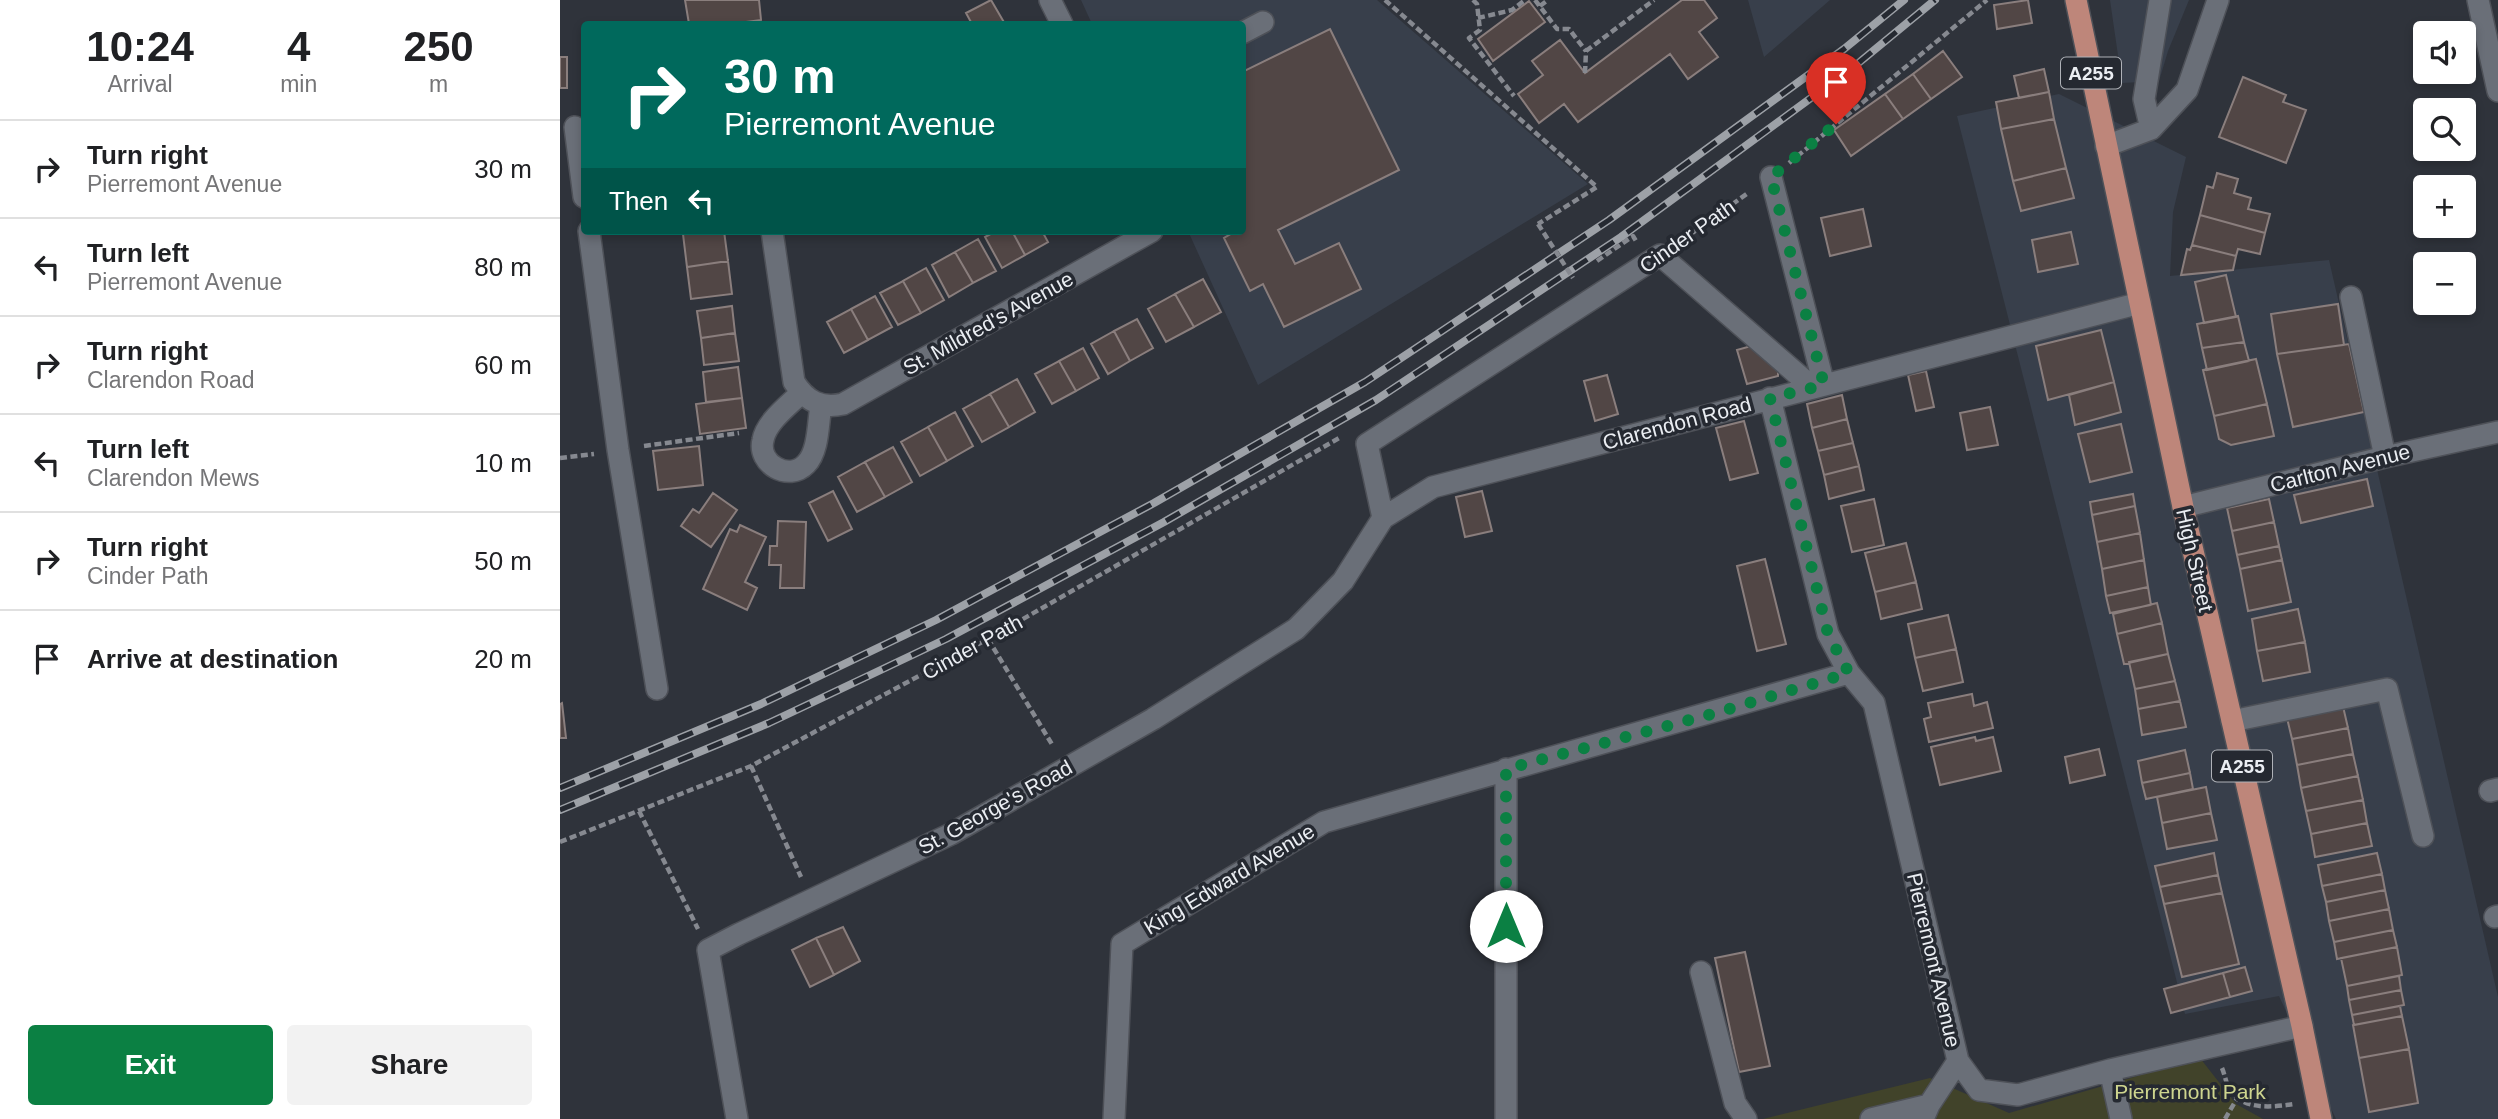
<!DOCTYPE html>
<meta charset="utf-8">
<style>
:root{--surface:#fff;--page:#f2f2f2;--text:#202124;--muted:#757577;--line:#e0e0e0;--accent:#0b8043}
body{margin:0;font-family:Arial,sans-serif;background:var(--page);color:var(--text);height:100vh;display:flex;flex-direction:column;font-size:26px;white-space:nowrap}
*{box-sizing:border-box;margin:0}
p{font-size:23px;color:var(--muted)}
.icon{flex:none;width:38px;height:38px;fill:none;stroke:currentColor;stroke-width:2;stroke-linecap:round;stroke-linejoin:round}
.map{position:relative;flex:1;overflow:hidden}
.drawer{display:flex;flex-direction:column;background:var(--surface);width:560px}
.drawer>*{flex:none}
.top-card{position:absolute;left:21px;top:21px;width:665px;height:214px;border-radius:7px;box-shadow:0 4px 10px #0003;background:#00695c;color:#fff;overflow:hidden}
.fabs{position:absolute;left:1853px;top:21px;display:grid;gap:14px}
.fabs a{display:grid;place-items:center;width:63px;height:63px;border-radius:7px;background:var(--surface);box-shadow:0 4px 10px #0003;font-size:35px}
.pin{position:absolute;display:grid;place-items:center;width:60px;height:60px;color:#fff;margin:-72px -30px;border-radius:50% 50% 50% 0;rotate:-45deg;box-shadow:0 0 7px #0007}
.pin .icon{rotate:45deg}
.me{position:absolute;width:77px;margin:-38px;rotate:0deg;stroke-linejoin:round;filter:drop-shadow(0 0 5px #0008)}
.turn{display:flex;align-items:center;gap:24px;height:147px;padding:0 28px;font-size:32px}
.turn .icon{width:91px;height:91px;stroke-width:2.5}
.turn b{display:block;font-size:49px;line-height:60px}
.then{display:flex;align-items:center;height:66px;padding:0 28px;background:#0003;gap:14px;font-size:26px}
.eta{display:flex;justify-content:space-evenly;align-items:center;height:119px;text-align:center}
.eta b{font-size:42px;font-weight:800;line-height:49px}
.primary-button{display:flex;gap:14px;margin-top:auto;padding:14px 28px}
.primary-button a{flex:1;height:80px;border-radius:7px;background:var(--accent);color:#fff;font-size:28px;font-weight:800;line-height:80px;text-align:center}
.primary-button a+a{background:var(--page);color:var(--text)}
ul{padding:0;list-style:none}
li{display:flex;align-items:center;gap:21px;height:98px;padding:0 28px;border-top:2px solid var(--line)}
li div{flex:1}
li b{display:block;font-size:26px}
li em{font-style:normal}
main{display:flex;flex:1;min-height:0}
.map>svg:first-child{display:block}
.built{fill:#383f4b}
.green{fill:#41432a}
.building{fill:#514645;stroke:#8a7e7d;stroke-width:2}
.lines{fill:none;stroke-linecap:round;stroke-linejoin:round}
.minor-casing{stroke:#4e5158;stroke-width:24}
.major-casing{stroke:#4e5158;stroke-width:24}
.path{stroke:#868990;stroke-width:4.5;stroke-dasharray:7 3.5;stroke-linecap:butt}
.minor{stroke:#6a6f78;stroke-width:21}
.major{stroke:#be867a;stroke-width:21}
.rail-casing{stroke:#9da1a7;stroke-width:8}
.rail{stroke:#252931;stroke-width:5;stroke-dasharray:16;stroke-linecap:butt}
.path-bridge{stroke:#868990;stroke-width:4.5;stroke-dasharray:7 3.5;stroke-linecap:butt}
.route{stroke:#0b8043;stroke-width:12;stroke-dasharray:0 21.6}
.labels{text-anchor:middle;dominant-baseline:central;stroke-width:7;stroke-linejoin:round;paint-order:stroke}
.shield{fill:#252931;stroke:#afb2b8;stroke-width:2}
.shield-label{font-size:19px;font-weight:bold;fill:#eaedf2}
.street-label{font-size:21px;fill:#eaedf2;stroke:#252931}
.park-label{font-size:21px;fill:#ced58f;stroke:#252931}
</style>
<main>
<section class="drawer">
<div class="eta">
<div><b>10:24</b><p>Arrival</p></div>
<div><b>4</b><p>min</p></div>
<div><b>250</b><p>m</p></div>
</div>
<ul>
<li><svg class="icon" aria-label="right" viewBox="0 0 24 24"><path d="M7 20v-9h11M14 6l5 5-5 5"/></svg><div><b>Turn right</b><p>Pierremont Avenue</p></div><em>30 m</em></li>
<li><svg class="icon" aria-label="left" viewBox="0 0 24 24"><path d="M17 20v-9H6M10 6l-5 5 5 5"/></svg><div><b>Turn left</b><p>Pierremont Avenue</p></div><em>80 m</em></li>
<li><svg class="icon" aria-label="right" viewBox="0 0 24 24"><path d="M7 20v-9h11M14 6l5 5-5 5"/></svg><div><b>Turn right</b><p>Clarendon Road</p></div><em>60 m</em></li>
<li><svg class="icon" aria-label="left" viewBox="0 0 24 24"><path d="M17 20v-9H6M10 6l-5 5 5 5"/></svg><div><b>Turn left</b><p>Clarendon Mews</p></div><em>10 m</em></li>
<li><svg class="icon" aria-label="right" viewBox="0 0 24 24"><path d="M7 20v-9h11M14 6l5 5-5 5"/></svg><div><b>Turn right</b><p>Cinder Path</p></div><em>50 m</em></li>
<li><svg class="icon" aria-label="arrive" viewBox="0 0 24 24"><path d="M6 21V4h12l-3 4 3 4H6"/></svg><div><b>Arrive at destination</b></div><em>20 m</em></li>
</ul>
<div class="primary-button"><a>Exit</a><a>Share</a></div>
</section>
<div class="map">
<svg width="1938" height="1119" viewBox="0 0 1938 1119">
<rect width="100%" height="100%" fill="#2f333b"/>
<!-- built -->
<path class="built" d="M521 0H817L1028 184 698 385 628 231H682V24H532Z
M1188 0H1270L1204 57Z
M1550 0H1629L1608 51 1599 81 1562 83Z
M1499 94 1626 157 1613 212 1610 276 1769 260 1938 997V1119H1776L1719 996 1625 1014 1397 116Z"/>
<!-- green -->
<path class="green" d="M1640 1058 1676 1104 1703 1119H1203L1370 1078 1449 1113Z"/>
<!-- building -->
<path class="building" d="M125 0H199L201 20 171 24H129Z
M431 0 445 24H412L406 13Z
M1122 0H1144L1157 18 1139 32 1158 57 1128 79 1110 54 1018 122 1004 104 979 123 958 94 983 75 972 61 1000 40 1025 73Z
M1468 0 1472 23 1437 29 1434 5Z
M969 1 985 22 933 61 918 39Z
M770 29 839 170 718 230 735 264 779 243 801 289 724 327 703 284 690 291 664 238 676 231H682V72Z
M1383 51 1402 77 1371 99 1353 74Z
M0 57H7V88H0Z
M1484 69 1489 92 1459 98 1454 76Z
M1353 74 1371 99 1343 119 1325 94Z
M1683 77 1726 95 1723 102 1746 110 1726 163 1659 137Z
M1489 92 1494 119 1441 129 1436 102Z
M1325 94 1343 119 1291 156 1274 130Z
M1494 119 1506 168 1453 181 1441 129Z
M1506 168 1514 198 1461 211 1453 181Z
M1657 173 1678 179 1674 193 1691 198 1688 209 1710 214 1705 233 1640 215 1647 186 1653 188Z
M1303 209 1311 246 1270 256 1261 218Z
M1640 215 1705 233 1700 254 1678 249 1676 256 1632 245Z
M145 231H164L168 261 127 267 123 234Z
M436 231H452L465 255 442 268 425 237Z
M452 231H482L488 242 465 255Z
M1511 232 1518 264 1478 272 1472 240Z
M418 239 436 271 413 283 395 252Z
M1632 245 1676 256 1673 270 1621 275 1627 249 1630 250Z
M395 252 413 283 389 297 372 265Z
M168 261 172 294 131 299 127 267Z
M366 268 384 300 361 313 343 281Z
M1666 275 1676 317 1644 323 1635 282Z
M643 279 661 312 634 327 615 294Z
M343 281 361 313 338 325 320 293Z
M615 294 634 327 606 342 588 309Z
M315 296 332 327 308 340 291 309Z
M1778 304 1784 345 1717 354 1711 314Z
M172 306 175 333 141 338 137 311Z
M291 309 308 340 284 353 267 322Z
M1678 316 1684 342 1642 348 1637 324Z
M577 319 593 348 570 361 554 331Z
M1541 330 1554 382 1488 400 1476 346Z
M554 331 570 361 548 374 531 344Z
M175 333 179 361 144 365 141 338Z
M1684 342 1689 361 1647 370 1642 348Z
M1789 344 1804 412 1733 427 1717 354Z
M1191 346 1218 369V376L1187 384 1177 350Z
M523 348 539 378 516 391 499 361Z
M1696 359 1707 404 1654 416 1643 370Z
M499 361 516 391 492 404 475 374Z
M178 367 182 398 146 402 143 372Z
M1366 371 1374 407 1356 411 1348 375Z
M1047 375 1058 414 1035 421 1024 381Z
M457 379 475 412 449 427 430 394Z
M1554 382 1561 412 1515 425 1509 395Z
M430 394 449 427 422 442 403 409Z
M1282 395 1287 419 1252 428 1247 404Z
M182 398 186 428 140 434 136 404Z
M1707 404 1714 436 1671 445 1659 439 1654 416Z
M1430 407 1438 445 1407 450 1400 413Z
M395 412 413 446 387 461 368 427Z
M1287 419 1293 443 1258 451 1252 428Z
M1184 421 1198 473 1170 480 1156 428Z
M1561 424 1572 472 1530 482 1518 434Z
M368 427 387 461 360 476 341 442Z
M1293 443 1299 466 1264 475 1258 451Z
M139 446 143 485 98 490 93 451Z
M333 447 352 482 325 497 305 462Z
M305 462 325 497 297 512 278 477Z
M1299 466 1304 490 1269 499 1264 475Z
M1807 479 1813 506 1741 523 1734 495Z
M273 491 292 529 268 541 249 503Z
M922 491 932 531 905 537 896 497Z
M153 493 177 510 151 547 121 526 133 509 139 513Z
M1573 494 1575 506 1532 515 1530 502Z
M1314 499 1324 545 1292 552 1281 506Z
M1709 499 1714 522 1672 531 1667 508Z
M1575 506 1580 533 1537 542 1532 515Z
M218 521 246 522 244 588H220L221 565H209L210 546H217Z
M1714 522 1719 546 1677 555 1672 531Z
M180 525 206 537 185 582 197 588 187 610 143 589 170 529 177 532Z
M1580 533 1584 560 1542 569 1537 542Z
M1346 543 1356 582 1315 592 1305 553Z
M1719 546 1722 560 1680 569 1677 555Z
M1205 559 1226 644 1197 651 1177 566Z
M1584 560 1588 587 1546 596 1542 569Z
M1722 560 1731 602 1688 611 1680 569Z
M1356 582 1362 609 1321 619 1315 592Z
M1588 587 1591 605 1550 613 1546 596Z
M1597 603 1602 623 1557 634 1553 614Z
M1738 609 1745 642 1697 651 1692 619Z
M1388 615 1396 649 1355 658 1348 624Z
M1602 623 1608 654 1564 664 1557 634Z
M1745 642 1750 672 1703 681 1697 651Z
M1396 649 1403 682 1363 691 1355 658Z
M1608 654 1615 681 1575 689 1569 662Z
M1615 681 1620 701 1578 709 1575 689Z
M1412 694 1414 706 1427 702 1433 728 1369 742 1364 719 1371 717 1368 703Z
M1620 701 1626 727 1582 735 1578 709Z
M1782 702 1788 728 1732 739 1726 714Z
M2 703 6 738H0V704Z
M1788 728 1793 754 1737 765 1732 739Z
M1415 737 1416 741 1433 737 1441 771 1380 785 1371 747Z
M1539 749 1545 775 1510 783 1505 757Z
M1625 750 1630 773 1582 783 1578 761Z
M1793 754 1798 776 1741 788 1737 765Z
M1630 773 1633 789 1586 799 1582 783Z
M1798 776 1803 800 1746 811 1741 788Z
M1646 787 1651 813 1602 823 1597 797Z
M1803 800 1807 823 1751 834 1746 811Z
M1651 813 1657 840 1607 849 1602 823Z
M1807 823 1812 846 1755 857 1751 834Z
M1654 853 1658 875 1600 887 1595 866Z
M1817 853 1822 874 1762 886 1758 865Z
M1822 874 1825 890 1766 902 1762 886Z
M1658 875 1662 893 1604 904 1600 887Z
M1825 890 1829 909 1769 921 1766 902Z
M1662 893 1679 964 1622 977 1604 904Z
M1829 909 1833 930 1774 942 1769 921Z
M283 927 300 961 274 975 256 938Z
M1833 930 1837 947 1777 959 1774 942Z
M256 938 274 975 250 987 232 950Z
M1837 947 1842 975 1787 986 1781 958Z
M1185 952 1210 1066 1179 1072 1155 958Z
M1685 967 1692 991 1670 997 1663 973Z
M1663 973 1670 997 1611 1013 1604 989Z
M1839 976 1841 990 1789 1000 1787 986Z
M1841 990 1844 1005 1792 1015 1789 1000Z
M1840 1006 1842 1016 1794 1025 1792 1015Z
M1842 1016 1849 1049 1799 1058 1793 1025Z
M1849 1049 1858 1103 1809 1112 1799 1058Z"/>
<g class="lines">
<defs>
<path id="minor" d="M490 0 502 24
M1918 0 1938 91
M682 33 703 22
M15 127 24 197
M1591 129 1584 99 1600 0
M1546 146 1591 129 1627 90 1658 0
M1211 177 1264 385
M29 231 58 450 97 689
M212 231 234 382C246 401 261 409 283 404L592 231
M1791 297 1825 457
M241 393C229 405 206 422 203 440 197 464 229 482 246 464 259 451 258 422 261 405
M1210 398 1268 634 1289 673 1314 703 1398 1061 1419 1090 1458 1095 1550 1070 1742 1026
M1623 507 1825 457 1938 432
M823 518 807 444 1100 255 1252 387
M1672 721 1827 689 1863 836
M946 769V1119
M1930 791 1938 789
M1935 917 1938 916
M1141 972 1175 1103 1186 1119
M1550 1070 1561 1119
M177 1119 148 950 179 934 391 834 593 719 736 629 783 581 823 518 873 487 1580 303
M554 1119 562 944 764 822 1289 673
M1311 1119 1369 1105
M1363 1119 1369 1105 1398 1061"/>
<path id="major" d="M1516 0 1623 507 1742 1026 1761 1119"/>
</defs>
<!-- minor casing -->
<use href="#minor" class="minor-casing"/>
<!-- major casing -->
<use href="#major" class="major-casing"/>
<!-- path -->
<path class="path" d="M825 0 1037 187 978 224
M913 0 917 4 920 30 909 38 954 96
M975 0 997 29H1009L1026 51
M980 6 988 0
M918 18 952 10 965 0
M1026 51 1094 0
M1025 73 1026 51
M1229 163 1427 0
M1121 241 1188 193
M1037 261 1073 236 1076 241
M84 446 179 433
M0 458 34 454
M428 639 493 746
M191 766 241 877
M79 811 138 929
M0 842 191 766 428 639 781 437
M1662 1068C1665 1075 1666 1084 1670 1090 1684 1111 1713 1107 1734 1104
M1665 1119 1678 1097"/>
<!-- minor -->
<use href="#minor" class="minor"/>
<!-- major -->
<use href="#major" class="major"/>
<defs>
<path id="rail" d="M0 788 201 704 376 620 594 503 805 382 1049 220 1284 49 1344 0
M0 810 209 723 386 639 604 522 816 400 1061 237 1296 65 1375 0"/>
</defs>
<!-- rail casing -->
<use href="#rail" class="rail-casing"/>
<!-- rail -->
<use href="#rail" class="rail"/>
<!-- path-bridge -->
<path class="path-bridge" d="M978 224 1013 278"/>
</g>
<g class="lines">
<!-- route -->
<path class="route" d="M946 926V769L1152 714 1289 673 1268 634 1210 398 1264 385 1211 177 1276 124"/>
</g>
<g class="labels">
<!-- shield labels -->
<g class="shield">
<rect x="1501" y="57.5" width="60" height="31" rx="5"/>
<rect x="1652" y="750.5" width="60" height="31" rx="5"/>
</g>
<g class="shield-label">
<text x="1531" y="73">A255</text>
<text x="1682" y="766">A255</text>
</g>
<!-- street labels -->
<g class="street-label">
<text transform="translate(1127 236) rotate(-35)">Cinder Path</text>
<text transform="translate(428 323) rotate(-29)">St. Mildred's Avenue</text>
<text transform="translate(1117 423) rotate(-15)">Clarendon Road</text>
<text transform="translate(1780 468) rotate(-14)">Carlton Avenue</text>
<text transform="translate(1635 560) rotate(77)">High Street</text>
<text transform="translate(412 647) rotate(-29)">Cinder Path</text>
<text transform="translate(435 807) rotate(-29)">St. George's Road</text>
<text transform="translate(669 879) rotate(-31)">King Edward Avenue</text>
<text transform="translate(1374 960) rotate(77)">Pierremont Avenue</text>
</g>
<!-- park labels -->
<g class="park-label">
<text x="1630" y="1091">Pierremont Park</text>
</g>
</g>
</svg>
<div class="fabs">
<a><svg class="icon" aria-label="sound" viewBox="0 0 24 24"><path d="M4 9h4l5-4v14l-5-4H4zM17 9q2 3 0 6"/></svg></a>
<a><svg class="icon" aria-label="search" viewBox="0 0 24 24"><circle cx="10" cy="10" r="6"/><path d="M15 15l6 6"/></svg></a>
<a>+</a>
<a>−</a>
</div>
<div class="pin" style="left:1276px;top:124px;background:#d93025"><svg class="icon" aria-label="arrive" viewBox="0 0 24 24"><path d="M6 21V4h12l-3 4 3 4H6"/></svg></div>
<svg class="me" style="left:946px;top:926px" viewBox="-20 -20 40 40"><circle r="19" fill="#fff"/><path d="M0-13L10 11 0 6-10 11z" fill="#0b8043"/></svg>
<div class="top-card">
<div class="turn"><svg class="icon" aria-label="right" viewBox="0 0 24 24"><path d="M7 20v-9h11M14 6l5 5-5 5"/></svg><div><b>30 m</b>Pierremont Avenue</div></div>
<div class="then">Then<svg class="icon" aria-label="left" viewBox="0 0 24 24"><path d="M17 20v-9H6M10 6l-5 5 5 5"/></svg></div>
</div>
</div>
</main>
